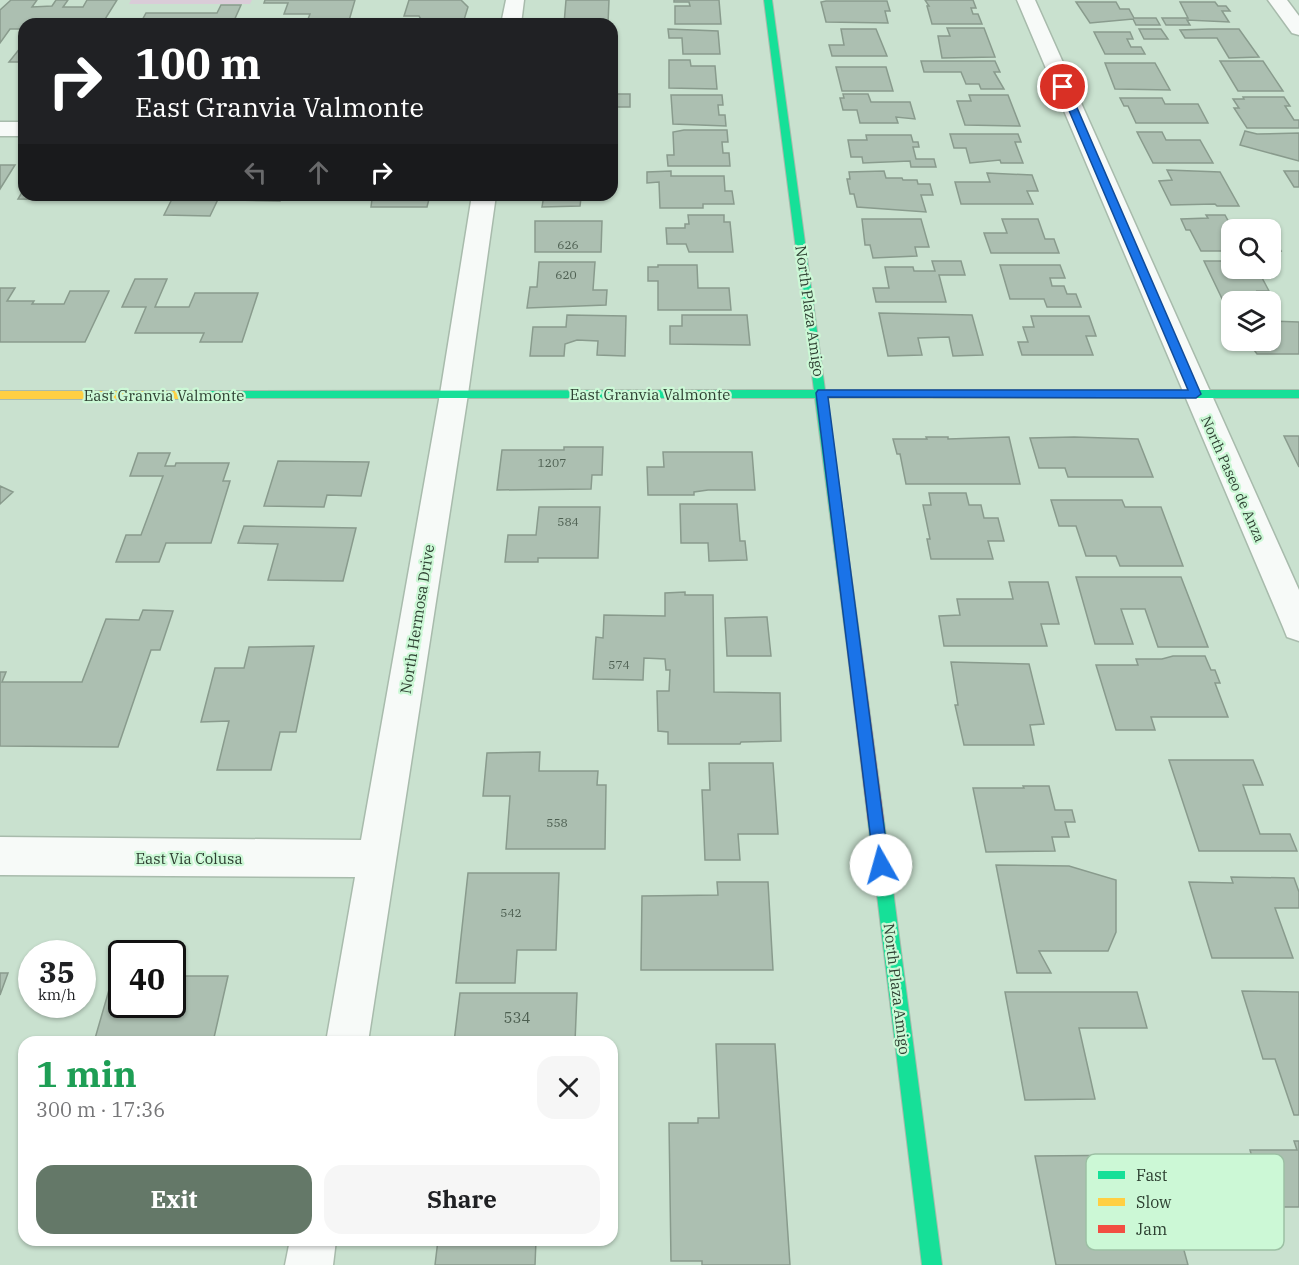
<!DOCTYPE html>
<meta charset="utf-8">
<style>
:root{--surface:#fff;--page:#f6f6f6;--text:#202124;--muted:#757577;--accent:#647868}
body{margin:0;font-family:"IBM Plex Serif",serif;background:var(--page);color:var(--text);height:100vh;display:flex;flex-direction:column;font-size:22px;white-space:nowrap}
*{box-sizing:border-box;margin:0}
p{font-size:20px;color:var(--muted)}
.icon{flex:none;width:33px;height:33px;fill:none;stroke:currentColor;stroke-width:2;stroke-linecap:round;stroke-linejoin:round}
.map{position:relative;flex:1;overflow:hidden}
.panel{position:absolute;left:18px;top:1036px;width:600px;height:210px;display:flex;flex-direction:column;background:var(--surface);border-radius:18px;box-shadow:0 2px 4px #0004}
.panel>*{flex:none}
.banner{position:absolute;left:18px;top:18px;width:600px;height:183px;border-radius:18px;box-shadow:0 2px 4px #0004;background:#202124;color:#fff;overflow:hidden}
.controls{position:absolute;left:1221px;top:219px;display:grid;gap:12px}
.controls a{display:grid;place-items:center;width:60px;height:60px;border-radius:12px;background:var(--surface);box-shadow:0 2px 4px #0004;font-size:30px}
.speed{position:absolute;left:18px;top:940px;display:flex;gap:12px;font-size:30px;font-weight:700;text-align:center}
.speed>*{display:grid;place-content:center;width:78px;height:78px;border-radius:50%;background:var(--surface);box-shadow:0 2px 4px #0004;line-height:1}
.speed small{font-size:15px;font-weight:400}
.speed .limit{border:3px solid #111;border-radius:9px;background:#fff;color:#111}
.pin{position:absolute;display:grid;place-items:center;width:51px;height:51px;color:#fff;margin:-26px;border:3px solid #fff;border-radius:50%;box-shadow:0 2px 6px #0007}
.me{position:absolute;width:66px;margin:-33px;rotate:353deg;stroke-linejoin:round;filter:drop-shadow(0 0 4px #0008)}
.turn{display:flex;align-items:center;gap:21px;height:126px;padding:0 18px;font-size:27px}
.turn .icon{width:78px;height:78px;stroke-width:2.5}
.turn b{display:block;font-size:42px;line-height:51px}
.lanes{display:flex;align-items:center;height:57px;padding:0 18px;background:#0003;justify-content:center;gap:30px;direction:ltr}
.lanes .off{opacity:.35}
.round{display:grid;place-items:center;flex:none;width:63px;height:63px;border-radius:18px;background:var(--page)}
.headline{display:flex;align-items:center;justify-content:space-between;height:102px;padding:0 18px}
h1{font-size:36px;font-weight:700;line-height:45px;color:#1e9e55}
.cta{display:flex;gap:12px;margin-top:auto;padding:12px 18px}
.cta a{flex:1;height:69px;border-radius:18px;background:var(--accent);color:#fff;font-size:24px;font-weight:700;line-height:69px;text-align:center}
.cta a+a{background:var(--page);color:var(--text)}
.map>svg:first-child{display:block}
.green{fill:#daccd8}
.building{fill:#acbfb1;stroke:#899b8d;stroke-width:1.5}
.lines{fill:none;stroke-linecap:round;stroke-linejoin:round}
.street-casing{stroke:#a8bbac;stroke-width:3}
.fast-casing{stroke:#a8bbac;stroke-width:2}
.slow-casing{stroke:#a8bbac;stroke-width:2}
.jam-casing{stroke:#a8bbac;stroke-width:2}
.street{fill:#f7faf8;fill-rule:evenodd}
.fast{fill:#16e098;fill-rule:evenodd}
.slow{fill:#ffcf43;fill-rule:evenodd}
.jam{fill:#f24e42;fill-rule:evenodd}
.route{fill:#1a73e8;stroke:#114b97;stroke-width:1.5}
.labels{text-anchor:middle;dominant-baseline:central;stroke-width:4.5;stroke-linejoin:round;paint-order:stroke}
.number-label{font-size:12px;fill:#4d5f51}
.far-street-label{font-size:14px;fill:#2d3f31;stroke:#ccf8d6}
.street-label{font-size:15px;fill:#2d3f31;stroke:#ccf8d6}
.near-number-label{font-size:15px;fill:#4d5f51}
.key{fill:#ccf8d6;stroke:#9cc0a4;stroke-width:1.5}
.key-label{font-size:16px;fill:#2d3f31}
</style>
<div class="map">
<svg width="1299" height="1265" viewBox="0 0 1299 1265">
<rect width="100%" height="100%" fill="#c9e1cf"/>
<!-- green -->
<path class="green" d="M131 0H252L250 4H129Z"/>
<!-- building -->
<path class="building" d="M11 0H37L32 7 52 6 56 0H68L63 7H83L87 0H117L102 24H24V29H10L0 43V10Z
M265 0H355L348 24H306L310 14H284L288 3H264Z
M409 0H461L468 7 464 20 460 21 462 24H424L419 16H404Z
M566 0H609L608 24H564Z
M674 0H719L721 24H675V6H690L689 2H674Z
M925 0H973L976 8H971L973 14H978L982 24H932L927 6H929Z
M826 1H887L890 11H885L888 23 826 22 821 2Z
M1076 2H1116L1120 9H1129L1134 18H1156L1160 25H1136L1133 19 1090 23Z
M1180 2H1215L1218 6H1226L1230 11H1222L1229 22 1187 20 1190 25H1166L1162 18H1188Z
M221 5H241L233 23 140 24 146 13H217Z
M947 28H984L995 57 942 58 938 36H950Z
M668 29 718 31 720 54H683L682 38H669Z
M841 29H876L887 56H832L829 45H844Z
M1139 29H1161L1168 39H1144Z
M1209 29H1239L1259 57 1229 58 1217 38H1185L1180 30Z
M1094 32H1130L1133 39H1127L1131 47H1141L1145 54H1105Z
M21 47H24V62H9Z
M669 60H690L691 66H715L717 89 669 88Z
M921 61H995L1000 72H994L1004 89H981L979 84H966L961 72H924Z
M1220 61H1263L1283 91H1238Z
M1105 63H1155L1170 90 1115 89Z
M836 67H886L893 91H842Z
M612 94H630V107H612Z
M843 94H868L871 102H910L915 119 896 117 898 123H860L857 110H843L840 98H844Z
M671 95H722L723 105H718L719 115H725L726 126 673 124Z
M969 95H1008L1020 126 965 125 957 101H971Z
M1243 97H1284L1290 106H1285L1294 120H1299V128H1247L1234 108H1239L1233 99H1244Z
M1120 98H1162L1165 104H1198L1208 123H1136L1128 106H1124Z
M684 130H727L728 142H722L723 153H729L730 166H668L667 155H674L673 132Z
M1245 131 1257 134 1299 133V161L1240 145Z
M1137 132H1162L1166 140H1200L1213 163H1153Z
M950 134H1018L1021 142H1015L1023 163H1001L1000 160 970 163 966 148H954Z
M866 135H911L913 142H918L919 147H913L916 159H934L936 167H911L910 161 863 163 862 157H851L848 140H867Z
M0 165H15L0 189Z
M1167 170 1220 172 1239 206H1217L1215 204 1171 205 1159 181 1172 180Z
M671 171V176H724L725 191H732L734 204H703V208H660L659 182 647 183V172Z
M884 171 886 178H902L903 180H917L918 184H930L933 195H921L926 212 857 207 854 194H850L847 179H850L849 172Z
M1284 171H1299V187H1294Z
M987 173 1032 175 1038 191H1027L1033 204H961L955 182H990Z
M24 189V195H152L149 200 18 199Z
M174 195H220L210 216 164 215Z
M237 195H282L280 201 235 200Z
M363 195H430L427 207H371L372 199H362Z
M544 195H593V198H581L580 206 542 207Z
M688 215H724V222H730L733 252H689L686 244H667L666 228H685V224H689Z
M1206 215H1225L1231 226H1268L1269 230H1232V251H1201L1190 230H1186L1181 219 1208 218Z
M862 219H921L929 247H915L917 256 873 258 870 245H865Z
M1002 219H1038L1045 239H1054L1059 253H991L984 233H1007Z
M535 221H602L601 252H535Z
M1270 231 1281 251H1270Z
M932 261H961L965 275H939L946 302H876L873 288H889L885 267H913L914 271H935Z
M1204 261H1232V268H1249L1253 276H1261L1269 291H1257L1263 302H1232V307H1226Z
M539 262H595L593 290H607L606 305 527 308 530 287H537Z
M658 265H697L698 288H729L731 310H658V281H648V267H658Z
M1000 265H1060L1065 278H1050L1052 286H1064L1067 294H1076L1081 307H1047L1044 299H1010Z
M135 279H167L155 307H189L195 293H258L242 342H200L204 333H135L146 307H122Z
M0 288H15L7 301H34L32 304H64L70 291H109L85 342H0Z
M879 313 972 315 983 355 953 356 949 337 918 338 922 355 888 356Z
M567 315 626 316 625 356 597 355 598 341 577 340 565 344 564 356H530L533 327H566Z
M682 315H747L750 345 670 344V326H682Z
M1031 316H1089L1096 336H1086L1093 355H1022L1018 342H1028L1023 327H1034Z
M1270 321 1299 322V354H1257L1247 340H1270Z
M1284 436H1299V467Z
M926 437H948V439L1009 437 1020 484H906L900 454H897L893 439H927Z
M1074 437 1138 439 1153 477H1068L1065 468H1039L1030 438Z
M564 447H603L602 475H592L591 489 497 490 502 450H564Z
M663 452H752L755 490H708L694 492V495H648L647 467H664Z
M138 453H170L165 466H175L176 463H229L223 481H230L211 543H166L159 562H116L126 535H141L163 476H130Z
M278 461 369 462 361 496 327 495 324 507 264 506Z
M0 486 13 492 0 504Z
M929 493H966L969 505H981L984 518H998L1004 541H988L993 559H931L927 539H930L923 505H931Z
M1051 500H1122L1125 507H1161L1183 566H1120L1116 556H1086L1076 526H1059Z
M680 504H737L740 541H745L747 560 709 561 708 543H681Z
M539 507H600L598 558H538V562H505L508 535H536Z
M244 526 356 528 343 581 268 580 278 544 238 543Z
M1076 577H1181L1208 647H1158L1145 609H1121L1133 644H1095Z
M1009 582H1048L1059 624H1041L1047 646H944L939 616 960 615 957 599H1013Z
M685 592V595H713L714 692 780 693 781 741 741 742 740 744H668V732L658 731 657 691H669L670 670H666L665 659 644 658 643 680 593 679 596 637 603 638 604 615 665 616V593Z
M143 610 173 611 160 650H151L118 747 0 746V672H6L2 682H82L106 619 139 620Z
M767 617 771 656H727L725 618Z
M314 646 296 732H280L271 770H217L229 721 201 722 215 668H244L249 647Z
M1173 656H1205L1211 670H1215L1220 683H1215L1228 717H1151L1155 730H1116L1096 665H1138L1136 659H1162Z
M951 662 1029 664 1044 724 1030 725 1034 745H964L955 705H958Z
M540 752 539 771H598L597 785H606L605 849H506L510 796H483L487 753Z
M1169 760H1253L1263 785H1243L1260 834H1290L1297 851H1199Z
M709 763H773L778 834H738L740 860H705L702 790H710Z
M1023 786H1049L1055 810H1072L1075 822H1065L1069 837H1052L1055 851 986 852 973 788H1024Z
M996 865 1069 866 1116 880V932L1108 951H1039L1051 973H1017Z
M468 873H559L556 950H517L515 983H456Z
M1231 877 1294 878 1299 892V908H1275L1293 958H1212L1189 882 1233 883Z
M717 882H768L773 970H641L642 896 718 895Z
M0 973H8L0 995Z
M113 976H122V1005H172V976H228L213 1042H94Z
M1242 991 1299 992V1115H1294L1275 1059H1263Z
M1005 992H1137L1147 1028H1079L1095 1099 1025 1100Z
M460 993H577L575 1042H454Z
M716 1044H775L790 1265H702V1261H671L669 1123H698V1118H719Z
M1294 1141H1299V1207H1266L1250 1150H1297Z
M1146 1155 1161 1217H1175L1188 1265H1056L1035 1156Z
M438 1240H536L535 1265H435Z"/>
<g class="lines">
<defs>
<path id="street" d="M506 0H524L521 24H501Z
M1017 0H1035L1299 590V641L1287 637 1283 627Z
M1268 0H1287L1299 16V35L1292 33Z
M0 122H24V136H0Z
M472 195H496L468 394 368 1042H326L355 877 0 875V837L361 840 440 394Z
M290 1240H336L333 1265H285Z"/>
<path id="fast" d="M764 0H772L825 390H875L881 394 875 398H827L861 647 859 651 854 653 849 651 847 647 815 398H191L189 395 195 391 814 390Z
M1154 390H1299V398H1154L1148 394Z
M876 814 881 816 884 821 942 1265H922L868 821 871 816Z"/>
<path id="slow" d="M875 390H1154L1160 394 1154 398H875L869 394Z
M0 391H195L201 395 195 399H0Z"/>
<path id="jam" d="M854 641 859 643 861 647 884 821 881 826 876 828 871 826 868 821 847 647 849 643Z"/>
</defs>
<!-- street casing -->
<use href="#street" class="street-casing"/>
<!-- fast casing -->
<use href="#fast" class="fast-casing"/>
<!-- slow casing -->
<use href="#slow" class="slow-casing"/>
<!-- jam casing -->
<use href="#jam" class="jam-casing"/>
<!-- street -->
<use href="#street" class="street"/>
<!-- fast -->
<use href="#fast" class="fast"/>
<!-- slow -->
<use href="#slow" class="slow"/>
<!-- jam -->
<use href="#jam" class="jam"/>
</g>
<!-- route -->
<path class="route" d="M1060 85 1068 87 1201 394 1196 398 828 397 889 865 887 870 881 872 876 870 874 865 816 393 818 390H1188L1059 87Z"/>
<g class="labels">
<!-- number labels -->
<g class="number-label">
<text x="568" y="244">626</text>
<text x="566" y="274">620</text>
<text x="552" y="462">1207</text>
<text x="568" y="521">584</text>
<text x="619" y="664">574</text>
<text x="557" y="822">558</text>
<text x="511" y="912">542</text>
</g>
<!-- far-street labels -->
<g class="far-street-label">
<text transform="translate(1233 479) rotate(66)">North Paseo de Anza</text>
</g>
<!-- street labels -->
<g class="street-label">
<text transform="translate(810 311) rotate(82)">North Plaza Amigo</text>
<text x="650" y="394">East Granvia Valmonte</text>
<text x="164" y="395">East Granvia Valmonte</text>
<text transform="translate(417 619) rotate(-81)">North Hermosa Drive</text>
<text x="189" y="858">East Via Colusa</text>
<text transform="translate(897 989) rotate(83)">North Plaza Amigo</text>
</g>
<!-- near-number labels -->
<g class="near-number-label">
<text x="517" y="1017">534</text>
</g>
</g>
<!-- legend -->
<rect x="1086" y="1154" width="198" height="96" rx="9" class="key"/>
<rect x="1098" y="1171" width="27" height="8" fill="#16e098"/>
<rect x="1098" y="1198" width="27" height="8" fill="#ffcf43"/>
<rect x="1098" y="1225" width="27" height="8" fill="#f24e42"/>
<g class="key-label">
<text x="1136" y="1181">Fast</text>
<text x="1136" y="1208">Slow</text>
<text x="1136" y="1235">Jam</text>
</g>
</svg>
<div class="controls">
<a><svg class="icon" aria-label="search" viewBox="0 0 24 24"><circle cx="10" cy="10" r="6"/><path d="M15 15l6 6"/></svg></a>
<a><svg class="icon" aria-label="layers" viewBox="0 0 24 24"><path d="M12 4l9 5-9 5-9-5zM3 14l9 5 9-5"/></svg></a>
</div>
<div class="speed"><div>35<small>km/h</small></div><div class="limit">40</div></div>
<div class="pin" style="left:1063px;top:87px;background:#d93025"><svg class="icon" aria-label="arrive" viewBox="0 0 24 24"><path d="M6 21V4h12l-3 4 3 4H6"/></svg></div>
<svg class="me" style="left:881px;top:865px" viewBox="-20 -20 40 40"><circle r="19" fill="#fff"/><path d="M0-13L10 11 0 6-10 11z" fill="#1a73e8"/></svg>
<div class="banner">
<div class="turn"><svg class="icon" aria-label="right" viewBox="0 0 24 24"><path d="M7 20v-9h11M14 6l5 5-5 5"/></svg><div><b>100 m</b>East Granvia Valmonte</div></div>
<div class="lanes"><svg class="icon off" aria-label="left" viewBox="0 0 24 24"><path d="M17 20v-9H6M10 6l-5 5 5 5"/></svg><svg class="icon off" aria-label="ahead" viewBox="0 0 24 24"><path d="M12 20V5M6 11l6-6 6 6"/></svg><svg class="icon" aria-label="right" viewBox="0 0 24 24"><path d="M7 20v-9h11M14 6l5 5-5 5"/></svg></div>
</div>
<section class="panel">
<div class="headline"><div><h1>1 min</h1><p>300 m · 17:36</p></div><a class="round"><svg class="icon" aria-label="close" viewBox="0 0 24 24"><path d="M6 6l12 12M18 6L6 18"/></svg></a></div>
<div class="cta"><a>Exit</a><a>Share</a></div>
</section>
</div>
